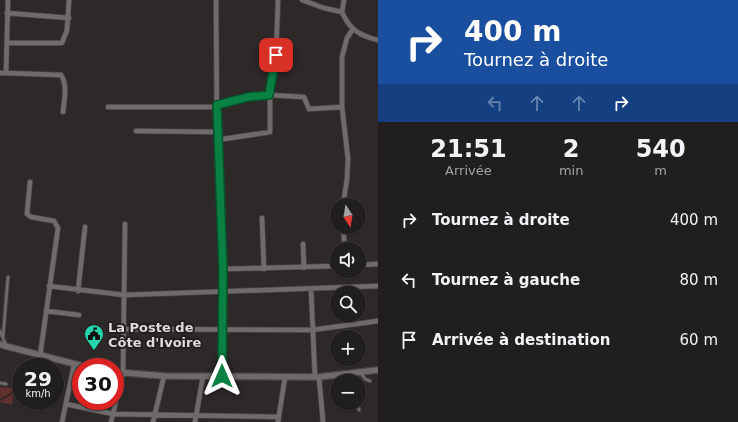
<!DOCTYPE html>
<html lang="fr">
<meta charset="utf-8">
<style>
:root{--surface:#211f1e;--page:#2d2c2b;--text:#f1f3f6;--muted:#a2a2a4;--line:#3e3d3c}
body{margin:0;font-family:"DejaVu Sans",sans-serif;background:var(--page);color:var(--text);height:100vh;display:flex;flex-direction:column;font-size:15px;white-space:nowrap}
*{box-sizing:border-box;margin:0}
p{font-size:13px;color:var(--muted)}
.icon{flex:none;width:22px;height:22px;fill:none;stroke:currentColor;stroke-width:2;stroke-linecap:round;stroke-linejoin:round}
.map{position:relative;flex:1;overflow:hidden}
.drawer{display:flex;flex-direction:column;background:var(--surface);width:360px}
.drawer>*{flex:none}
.top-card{background:#1a4fa0;color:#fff;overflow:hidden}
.needle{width:26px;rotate:168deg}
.tools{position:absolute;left:330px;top:198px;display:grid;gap:8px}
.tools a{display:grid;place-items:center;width:36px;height:36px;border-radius:50%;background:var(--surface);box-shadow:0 1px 3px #0004,0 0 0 1px var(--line);font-size:20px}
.speed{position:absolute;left:12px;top:358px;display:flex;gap:8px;font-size:20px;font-weight:700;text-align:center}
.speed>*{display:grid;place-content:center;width:52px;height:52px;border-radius:50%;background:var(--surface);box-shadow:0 1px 3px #0004,0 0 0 1px var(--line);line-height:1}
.speed small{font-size:10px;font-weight:400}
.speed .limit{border:6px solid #d22;background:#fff;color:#111}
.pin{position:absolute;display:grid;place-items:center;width:34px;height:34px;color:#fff;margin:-17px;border-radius:8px;box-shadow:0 2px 6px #0006}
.me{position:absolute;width:44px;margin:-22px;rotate:0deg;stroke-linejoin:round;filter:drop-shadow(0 0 3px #0008)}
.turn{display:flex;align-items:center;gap:14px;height:84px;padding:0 20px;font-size:18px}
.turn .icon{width:52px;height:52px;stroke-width:2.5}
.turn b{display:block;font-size:28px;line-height:34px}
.lanes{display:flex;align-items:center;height:38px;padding:0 20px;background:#0003;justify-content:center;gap:20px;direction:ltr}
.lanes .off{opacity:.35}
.eta{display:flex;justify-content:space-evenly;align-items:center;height:68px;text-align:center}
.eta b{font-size:24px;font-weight:800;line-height:28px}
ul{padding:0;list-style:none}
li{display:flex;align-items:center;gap:12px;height:60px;padding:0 20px}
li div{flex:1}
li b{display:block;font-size:15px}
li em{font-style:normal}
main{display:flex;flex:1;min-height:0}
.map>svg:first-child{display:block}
.green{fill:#5f302e}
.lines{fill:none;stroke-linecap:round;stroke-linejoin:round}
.service-casing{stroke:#494545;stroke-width:4.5}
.minor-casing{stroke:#494545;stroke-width:6}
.tertiary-casing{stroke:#494545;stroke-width:8}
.service{stroke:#706b6b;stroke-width:2.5}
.minor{stroke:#706b6b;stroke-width:4.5}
.tertiary{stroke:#706b6b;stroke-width:5.5}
.route-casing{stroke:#07532c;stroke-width:10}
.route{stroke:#0b8043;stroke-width:7}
.labels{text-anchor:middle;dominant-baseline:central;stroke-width:4;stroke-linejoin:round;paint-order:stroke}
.poi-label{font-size:13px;font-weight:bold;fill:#dddada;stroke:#231f1f;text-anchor:start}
</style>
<main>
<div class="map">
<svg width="378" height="422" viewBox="0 0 378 422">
<rect width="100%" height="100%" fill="#2c2928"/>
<!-- green -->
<path class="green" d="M0 387 14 388V391L0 399Z
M14 393 12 405 0 402V401Z"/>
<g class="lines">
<defs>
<path id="service" d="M0 331 6 345
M3 337 8 277
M361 373 365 379 370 381
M354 374 355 381
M0 383 6 384
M358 403 359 410"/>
<path id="minor" d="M216 0 217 132 223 269 222 376
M302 0 324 8 342 12C349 29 360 36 378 40
M342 12 344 0
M7 13 69 18
M7 43H62L67 30 69 0
M0 73H6L8 0
M6 73 61 75C68 85 64 101 63 112
M269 95 276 55 278 0
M217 105 248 97 269 95 304 97 309 109 342 107
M108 107H217
M136 131 217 132
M217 140 270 132V95
M30 182 27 214 31 217 54 221 58 228 40 356
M343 205 347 179 348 159 342 107V57L347 38 353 29
M262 218 264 269
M343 227 345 249
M303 244 304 268
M359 265 378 264
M223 269 337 266
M49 286 124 295 378 286
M311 289 315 377
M78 291 85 227
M46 311 79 315
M125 329 312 330 378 321
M319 377 323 422
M66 404 113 414 279 417
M62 422 74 365
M111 422 123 373 125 224
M153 422 164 376
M195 422 203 376
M278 422 285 377"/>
<path id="tertiary" d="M0 344 5 346 87 367
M115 372 164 376 319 377 378 370"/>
</defs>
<!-- service casing -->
<use href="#service" class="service-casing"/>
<!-- minor casing -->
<use href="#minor" class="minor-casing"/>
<!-- tertiary casing -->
<use href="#tertiary" class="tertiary-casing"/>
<!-- service -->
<use href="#service" class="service"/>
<!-- minor -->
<use href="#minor" class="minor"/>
<!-- tertiary -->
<use href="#tertiary" class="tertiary"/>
</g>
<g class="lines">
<defs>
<path id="route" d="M222 376 223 269 217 105 248 97 269 95 276 55"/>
</defs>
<!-- route casing -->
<use href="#route" class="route-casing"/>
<!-- route -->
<use href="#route" class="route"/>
</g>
<!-- icons -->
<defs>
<symbol id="civic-pin" viewBox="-11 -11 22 30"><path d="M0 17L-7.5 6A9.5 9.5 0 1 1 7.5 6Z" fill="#24d5ae" stroke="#231f1f"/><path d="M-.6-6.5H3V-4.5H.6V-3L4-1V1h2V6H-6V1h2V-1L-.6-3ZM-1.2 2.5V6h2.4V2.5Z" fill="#111"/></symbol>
</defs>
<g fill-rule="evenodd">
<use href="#civic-pin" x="83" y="323" width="22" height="30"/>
</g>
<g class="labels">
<!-- poi labels -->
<g class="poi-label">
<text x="108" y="327">La Poste de<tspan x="108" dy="15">Côte d'Ivoire</tspan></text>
</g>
</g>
</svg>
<div class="tools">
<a><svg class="needle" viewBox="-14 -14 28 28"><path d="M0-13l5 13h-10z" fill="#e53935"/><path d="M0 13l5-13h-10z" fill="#a2a2a4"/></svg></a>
<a><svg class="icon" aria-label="sound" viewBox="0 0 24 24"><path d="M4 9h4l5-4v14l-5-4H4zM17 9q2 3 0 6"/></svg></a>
<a><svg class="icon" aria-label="search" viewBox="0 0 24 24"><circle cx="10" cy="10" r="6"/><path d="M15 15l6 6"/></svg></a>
<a>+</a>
<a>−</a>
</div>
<div class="speed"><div>29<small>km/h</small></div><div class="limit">30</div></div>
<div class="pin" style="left:276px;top:55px;background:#d93025"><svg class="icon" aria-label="arrive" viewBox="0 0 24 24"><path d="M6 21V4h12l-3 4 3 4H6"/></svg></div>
<svg class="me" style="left:222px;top:376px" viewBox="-20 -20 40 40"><path d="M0-17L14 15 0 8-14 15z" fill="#0b8043" stroke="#fff" stroke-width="4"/></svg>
</div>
<section class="drawer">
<div class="top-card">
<div class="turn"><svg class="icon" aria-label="right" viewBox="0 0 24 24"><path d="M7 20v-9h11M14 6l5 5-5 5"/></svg><div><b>400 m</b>Tournez à droite</div></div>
<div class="lanes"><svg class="icon off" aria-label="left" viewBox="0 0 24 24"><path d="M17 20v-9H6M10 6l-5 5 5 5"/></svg><svg class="icon off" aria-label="ahead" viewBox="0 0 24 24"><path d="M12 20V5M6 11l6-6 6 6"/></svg><svg class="icon off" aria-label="ahead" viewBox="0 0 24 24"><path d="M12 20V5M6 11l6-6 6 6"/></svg><svg class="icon" aria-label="right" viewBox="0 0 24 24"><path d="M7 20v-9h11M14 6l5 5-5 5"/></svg></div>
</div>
<div class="eta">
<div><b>21:51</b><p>Arrivée</p></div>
<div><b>2</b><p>min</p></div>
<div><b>540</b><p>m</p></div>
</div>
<ul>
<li><svg class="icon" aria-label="right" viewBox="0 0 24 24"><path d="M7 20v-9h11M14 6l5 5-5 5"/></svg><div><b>Tournez à droite</b></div><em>400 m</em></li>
<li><svg class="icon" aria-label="left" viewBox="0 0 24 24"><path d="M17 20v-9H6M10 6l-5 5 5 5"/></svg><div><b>Tournez à gauche</b></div><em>80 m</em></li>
<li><svg class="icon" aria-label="arrive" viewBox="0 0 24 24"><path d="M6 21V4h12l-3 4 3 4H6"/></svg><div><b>Arrivée à destination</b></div><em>60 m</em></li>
</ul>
</section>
</main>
